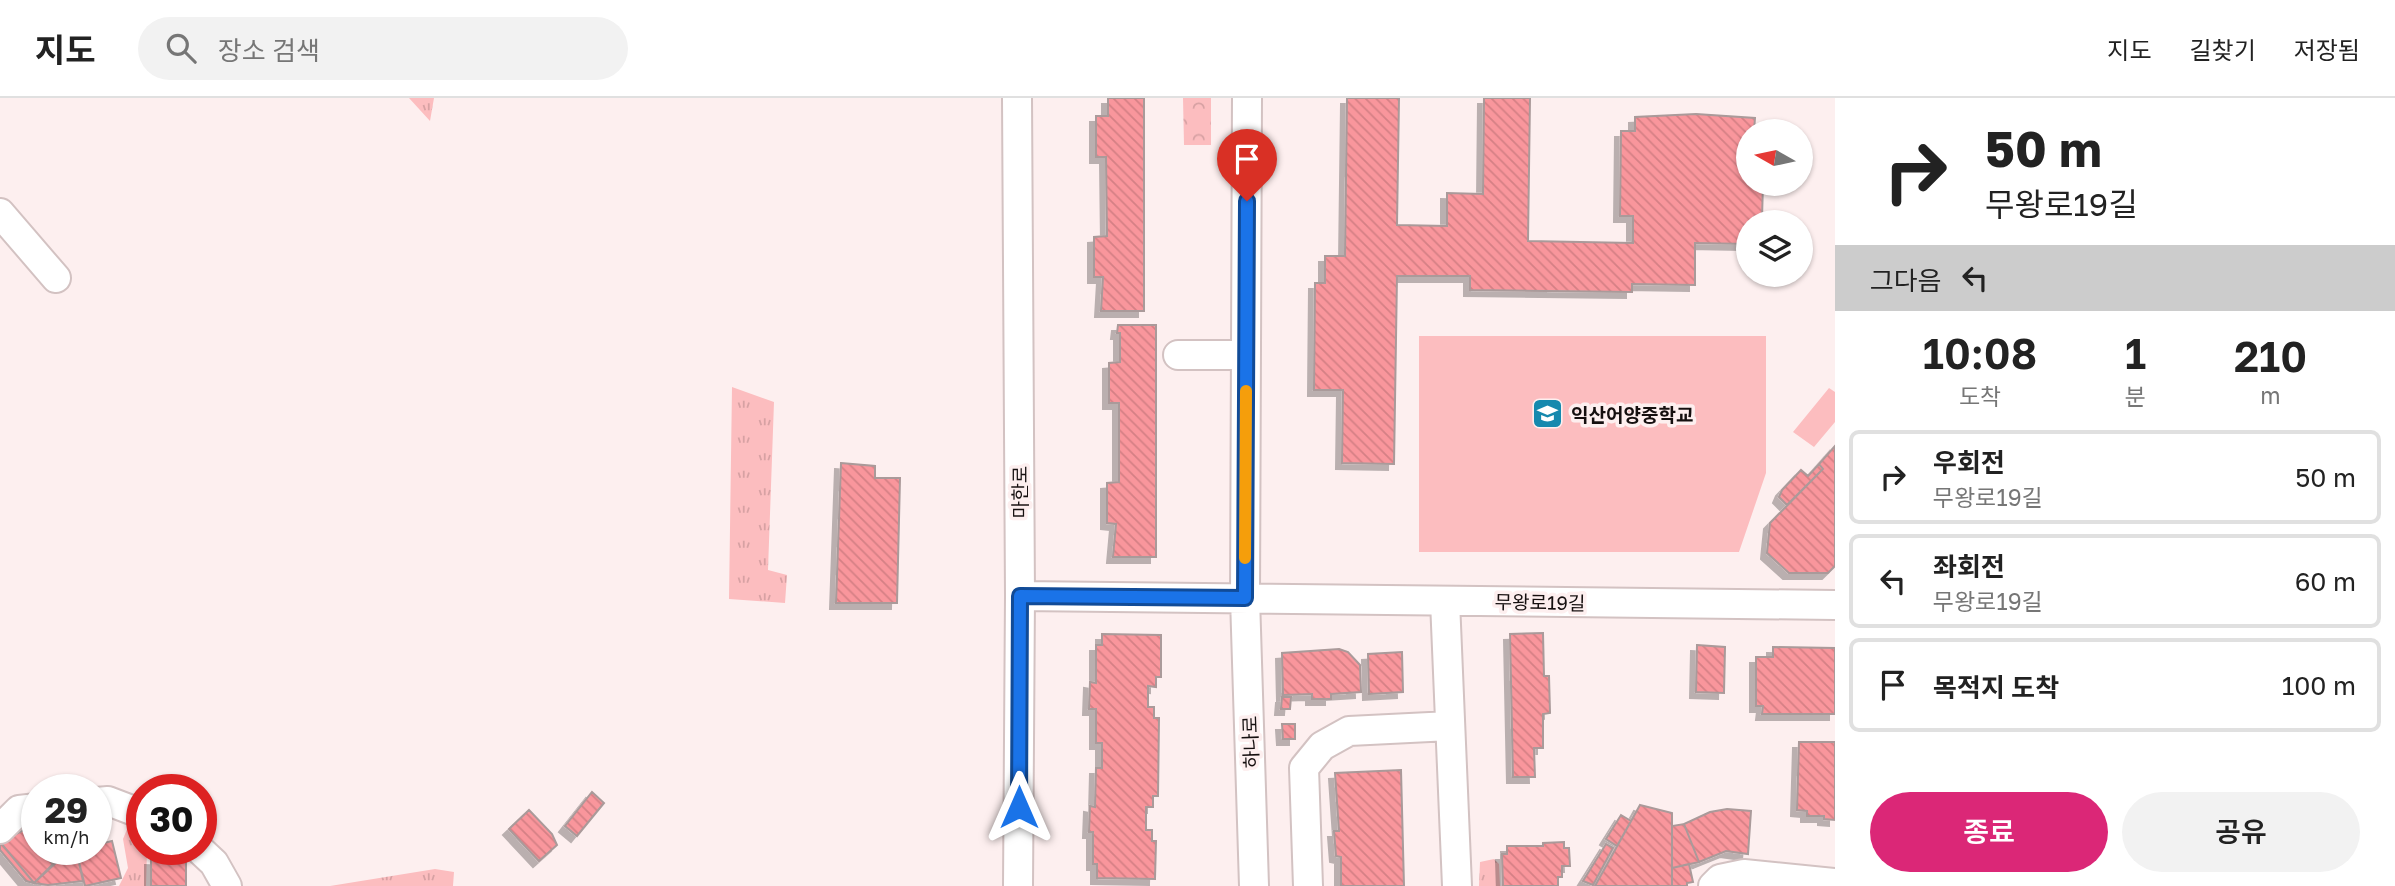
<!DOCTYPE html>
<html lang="ko">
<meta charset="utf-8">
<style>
:root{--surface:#fff;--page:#f2f2f2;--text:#222;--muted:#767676;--line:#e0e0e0;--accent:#db2777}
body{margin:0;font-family:"Golos Text","Noto Sans KR",sans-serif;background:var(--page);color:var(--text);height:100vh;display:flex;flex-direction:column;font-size:26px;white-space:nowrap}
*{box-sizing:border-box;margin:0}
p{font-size:23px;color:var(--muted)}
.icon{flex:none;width:38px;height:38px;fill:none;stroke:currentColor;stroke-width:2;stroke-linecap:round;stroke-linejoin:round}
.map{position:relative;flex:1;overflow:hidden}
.details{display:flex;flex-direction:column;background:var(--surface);width:560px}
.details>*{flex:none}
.guide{background:#fff;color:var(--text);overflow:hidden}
.needle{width:46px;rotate:279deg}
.tools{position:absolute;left:1736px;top:21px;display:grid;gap:14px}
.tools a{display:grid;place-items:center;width:77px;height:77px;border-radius:50%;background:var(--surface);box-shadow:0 2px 5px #0004;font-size:35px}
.speed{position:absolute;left:21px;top:676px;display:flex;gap:14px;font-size:35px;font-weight:700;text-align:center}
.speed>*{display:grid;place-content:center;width:91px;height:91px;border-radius:50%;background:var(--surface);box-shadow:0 2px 5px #0004;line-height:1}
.speed small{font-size:18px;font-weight:400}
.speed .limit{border:10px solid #d22;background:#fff;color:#111}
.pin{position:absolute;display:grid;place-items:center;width:60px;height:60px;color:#fff;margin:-72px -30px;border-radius:50% 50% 50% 0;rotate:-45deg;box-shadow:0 0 7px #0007}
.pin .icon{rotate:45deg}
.me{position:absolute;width:77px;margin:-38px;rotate:0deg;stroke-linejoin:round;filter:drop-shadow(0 0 5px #0008)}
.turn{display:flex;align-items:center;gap:24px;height:147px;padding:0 35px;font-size:32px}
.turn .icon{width:91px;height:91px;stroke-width:2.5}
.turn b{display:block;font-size:49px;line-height:60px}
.then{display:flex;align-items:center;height:66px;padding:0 35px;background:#0003;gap:14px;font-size:26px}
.eta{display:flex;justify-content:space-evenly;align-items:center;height:119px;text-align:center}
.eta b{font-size:42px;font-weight:600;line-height:49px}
.cta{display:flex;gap:14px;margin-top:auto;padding:14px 35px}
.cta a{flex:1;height:80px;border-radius:42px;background:var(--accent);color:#fff;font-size:28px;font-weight:600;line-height:80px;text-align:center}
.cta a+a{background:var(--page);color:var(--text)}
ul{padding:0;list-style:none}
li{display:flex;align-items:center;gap:21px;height:94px;margin:0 14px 10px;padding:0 21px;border:4px solid var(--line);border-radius:10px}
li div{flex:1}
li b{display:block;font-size:26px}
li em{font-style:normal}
header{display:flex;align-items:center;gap:42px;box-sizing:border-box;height:98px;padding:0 35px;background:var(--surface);border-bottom:2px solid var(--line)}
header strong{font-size:33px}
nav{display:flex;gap:38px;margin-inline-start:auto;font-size:24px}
.search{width:490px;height:63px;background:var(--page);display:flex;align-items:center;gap:18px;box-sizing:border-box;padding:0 24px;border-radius:38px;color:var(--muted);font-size:26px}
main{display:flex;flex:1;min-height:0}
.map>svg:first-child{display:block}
.grass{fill:url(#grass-tufts)}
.forest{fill:url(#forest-crowns)}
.garden{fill:#fcbdbf}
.building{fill:url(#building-back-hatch);stroke:#aa9a9a;stroke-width:2;filter:url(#shadow)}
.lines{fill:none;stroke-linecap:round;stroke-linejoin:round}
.minor-casing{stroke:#d3c2c2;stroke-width:32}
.minor{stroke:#fff;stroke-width:28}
.route-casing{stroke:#114b97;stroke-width:18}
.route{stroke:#1a73e8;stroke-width:12}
.slow{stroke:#f59e0b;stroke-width:12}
.labels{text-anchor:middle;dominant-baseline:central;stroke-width:7;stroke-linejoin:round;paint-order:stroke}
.poi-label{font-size:19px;font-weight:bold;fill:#150f0f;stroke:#fdefef;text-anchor:start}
.street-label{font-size:19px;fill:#150f0f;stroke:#fdefef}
</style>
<header>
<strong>지도</strong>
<div class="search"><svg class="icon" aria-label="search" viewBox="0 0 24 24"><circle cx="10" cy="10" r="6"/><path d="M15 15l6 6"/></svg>장소 검색</div>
<nav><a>지도</a><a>길찾기</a><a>저장됨</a></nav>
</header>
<main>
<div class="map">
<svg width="1835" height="788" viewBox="0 0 1835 788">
<defs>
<pattern id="grass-tufts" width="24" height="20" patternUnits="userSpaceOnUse" patternTransform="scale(1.75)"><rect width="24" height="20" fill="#fcbdbf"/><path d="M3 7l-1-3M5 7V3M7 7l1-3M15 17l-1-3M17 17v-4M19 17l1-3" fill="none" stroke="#d7a1a3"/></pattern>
<pattern id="forest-crowns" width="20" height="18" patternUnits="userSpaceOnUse" patternTransform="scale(1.75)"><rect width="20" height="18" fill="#fcbdbf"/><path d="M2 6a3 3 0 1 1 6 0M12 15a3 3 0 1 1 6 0" fill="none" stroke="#d7a1a3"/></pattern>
<pattern id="building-back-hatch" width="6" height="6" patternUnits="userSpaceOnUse" patternTransform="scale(1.75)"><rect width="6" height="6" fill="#f9969c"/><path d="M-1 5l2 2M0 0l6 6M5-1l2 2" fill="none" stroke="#d58085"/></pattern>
<filter id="shadow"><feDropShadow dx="-6" dy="6" stdDeviation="0" flood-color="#0004"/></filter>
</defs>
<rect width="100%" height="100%" fill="#fdefef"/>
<!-- grass -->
<path class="grass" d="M409 0H434L430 23Z
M732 289 774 304 768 472 787 477 785 505 729 501Z
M130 724 142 735V751H147L146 788H119L128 770 123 741Z
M1494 761 1499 766 1500 788H1479L1480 764Z
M435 771 454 774 453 788H330Z"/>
<!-- forest -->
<path class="forest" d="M1183 0H1211V47H1184Z"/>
<!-- garden -->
<path class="garden" d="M1419 238H1766V375L1739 454H1419Z
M1829 290 1835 294V324L1814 349 1793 334Z"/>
<!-- building -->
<path class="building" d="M1108 0H1144V213H1101L1103 179H1094V139L1107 138 1106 59H1096V18H1108Z
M1347 0H1399L1397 127 1447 128V95L1483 96 1484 0H1530L1528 143 1633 145V118H1620L1621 33H1635V19L1696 16 1755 20 1754 33H1748V86H1763L1762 120 1754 119V124H1748V146L1695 145V187L1632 186V194L1470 192V178H1397L1394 366 1342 365 1343 292H1314L1315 185H1325V158H1345Z
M1118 227H1156V459H1113L1116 426 1107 425V385L1119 384V305H1109V265L1120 264V235H1117Z
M1835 348V468L1828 475H1789L1767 455 1770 425 1823 371 1819 366Z
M841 365 875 368V380H900L897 505H836Z
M1819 366 1823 371 1787 407 1779 399 1782 392 1801 372 1808 378Z
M1543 535 1544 578H1549L1550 615 1543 616V650H1534L1535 679H1513L1510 536Z
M1102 536 1161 537V579H1156V589L1148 588V609H1154V620H1159L1158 698H1153V709H1146V732H1152V743H1156L1155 781 1097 780V766H1093V734H1089L1090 708 1095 709 1096 670H1102V645H1096V611H1089L1090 584 1096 585V547H1102Z
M1697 547 1725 549 1724 595 1696 594Z
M1773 549 1835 550V616H1762L1763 608H1756V559H1773Z
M1339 551 1348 554 1360 567 1361 594 1331 596V601H1312V596L1283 597 1282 555Z
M1402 554 1403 594 1369 596 1368 556Z
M1282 599H1291L1290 611H1281Z
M1282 626H1295V641H1283Z
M1799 644H1835V722L1824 721V718H1807V713L1797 712Z
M1401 672 1404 788H1341V759L1336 758 1334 733H1339L1335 675Z
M592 694 604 705 577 738 565 728Z
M1640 707 1672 715V788H1595Z
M1727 711 1751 713 1748 756 1726 753 1699 764 1684 726 1710 714Z
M529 712 552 736 557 747 539 763 509 731Z
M1621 717 1631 723 1617 748 1606 741Z
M1684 726 1699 764 1672 770V728Z
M30 731 37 739V747L24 732Z
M24 732 37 747V751H40L53 766 34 785 0 744Z
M112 743 121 780 85 788 76 752 96 751V747Z
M0 744 34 785 26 783 0 752Z
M1564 744V750H1569L1570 768H1562V779H1558V788H1503L1502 756H1507V748H1543V745Z
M1606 746 1613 750 1593 787 1583 783Z
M40 751H47L58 763 53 766Z
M78 760 83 783 48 787 34 785 58 763Z
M151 761 186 763V788H151Z
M1689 766 1693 784 1687 785V788H1672V770Z"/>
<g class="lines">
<defs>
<path id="minor" d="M1017 0 1020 498 1018 788
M1247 0 1245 500 1254 788
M0 115 56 180
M1178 257H1246
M1020 498 1835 507
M1445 503 1457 788
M96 704 108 703 142 716
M0 731 19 712 37 710
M199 751 214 765 227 788
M1308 788 1304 670 1322 648 1349 633 1450 628
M1713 788 1720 781 1744 776 1835 785"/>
</defs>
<!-- minor casing -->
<use href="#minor" class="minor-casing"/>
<!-- minor -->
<use href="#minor" class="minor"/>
</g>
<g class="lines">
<defs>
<path id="route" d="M1019 709 1020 498 1245 500 1247 103"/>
</defs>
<!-- route casing -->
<use href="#route" class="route-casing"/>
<!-- route -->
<use href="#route" class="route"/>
<!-- slow -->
<path class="slow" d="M1245 460 1246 293"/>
</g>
<!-- icons -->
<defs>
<symbol id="school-square" viewBox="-11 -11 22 22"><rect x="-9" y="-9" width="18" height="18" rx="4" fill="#1689ae" stroke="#fdefef"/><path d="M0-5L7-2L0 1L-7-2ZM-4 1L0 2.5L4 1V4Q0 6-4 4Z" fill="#fff"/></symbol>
</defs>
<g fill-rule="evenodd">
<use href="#school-square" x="1530" y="298" width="35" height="35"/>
</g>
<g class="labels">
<!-- poi labels -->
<g class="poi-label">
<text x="1571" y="316">익산어양중학교</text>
</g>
<!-- street labels -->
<g class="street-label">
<text transform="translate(1019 394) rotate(-90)">마한로</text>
<text transform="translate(1540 504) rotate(1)">무왕로19길</text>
<text transform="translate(1250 644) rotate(-92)">하나로</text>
</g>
</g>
</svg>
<div class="tools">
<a><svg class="needle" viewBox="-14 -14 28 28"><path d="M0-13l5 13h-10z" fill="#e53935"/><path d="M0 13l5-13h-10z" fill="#767676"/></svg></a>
<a><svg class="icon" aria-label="layers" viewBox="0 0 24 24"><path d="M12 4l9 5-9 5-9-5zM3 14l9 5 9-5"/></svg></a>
</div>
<div class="speed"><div>29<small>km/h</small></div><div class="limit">30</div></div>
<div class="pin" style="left:1247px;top:103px;background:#d93025"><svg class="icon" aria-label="arrive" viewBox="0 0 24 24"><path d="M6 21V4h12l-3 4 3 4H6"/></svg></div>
<svg class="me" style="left:1019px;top:709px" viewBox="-20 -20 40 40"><path d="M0-17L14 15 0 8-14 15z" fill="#1a73e8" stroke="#fff" stroke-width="4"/></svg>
</div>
<section class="details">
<div class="guide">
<div class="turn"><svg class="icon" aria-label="right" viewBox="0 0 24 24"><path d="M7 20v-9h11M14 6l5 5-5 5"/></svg><div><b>50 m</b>무왕로19길</div></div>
<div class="then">그다음<svg class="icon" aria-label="left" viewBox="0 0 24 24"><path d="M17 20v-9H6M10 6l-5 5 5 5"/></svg></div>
</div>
<div class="eta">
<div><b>10:08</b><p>도착</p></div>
<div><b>1</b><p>분</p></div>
<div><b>210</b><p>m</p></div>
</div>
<ul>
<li><svg class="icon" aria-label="right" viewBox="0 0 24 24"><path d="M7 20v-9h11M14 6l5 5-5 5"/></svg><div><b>우회전</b><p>무왕로19길</p></div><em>50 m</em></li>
<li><svg class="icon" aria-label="left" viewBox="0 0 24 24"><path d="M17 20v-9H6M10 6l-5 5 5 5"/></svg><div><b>좌회전</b><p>무왕로19길</p></div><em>60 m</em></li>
<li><svg class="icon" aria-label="arrive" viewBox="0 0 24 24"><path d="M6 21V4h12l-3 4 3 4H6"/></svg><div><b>목적지 도착</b></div><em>100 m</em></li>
</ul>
<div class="cta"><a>종료</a><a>공유</a></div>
</section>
</main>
